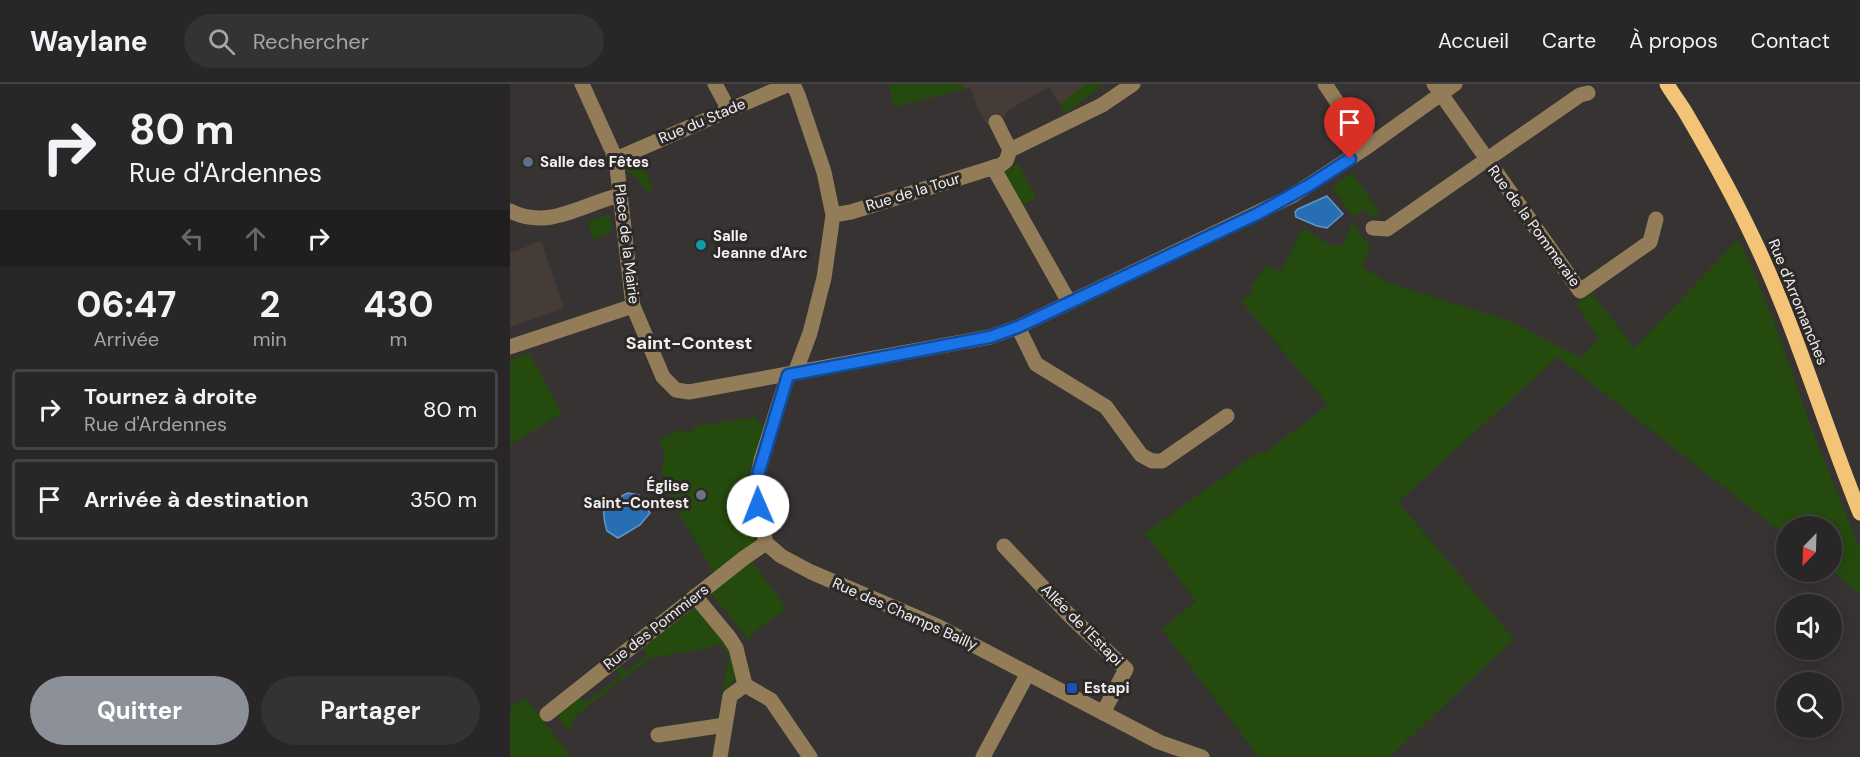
<!DOCTYPE html>
<html lang="fr">
<meta charset="utf-8">
<style>
:root{--surface:#282626;--page:#343232;--text:#f1f3f6;--muted:#a5a5a7;--line:#444343;--accent:#8c9099}
body{margin:0;font-family:"DM Sans",sans-serif;background:var(--page);color:var(--text);height:100vh;display:flex;flex-direction:column;font-size:22px;white-space:nowrap}
*{box-sizing:border-box;margin:0}
p{font-size:20px;color:var(--muted)}
.icon{flex:none;width:33px;height:33px;fill:none;stroke:currentColor;stroke-width:2;stroke-linecap:round;stroke-linejoin:round}
.map{position:relative;flex:1;overflow:hidden}
.panel{display:flex;flex-direction:column;background:var(--surface);width:510px}
.panel>*{flex:none}
.guide{background:#282626;color:var(--text);overflow:hidden}
.needle{width:39px;rotate:203deg}
.fabs{position:absolute;left:1266px;top:432px;display:grid;gap:12px}
.fabs a{display:grid;place-items:center;width:66px;height:66px;border-radius:50%;background:var(--surface);box-shadow:0 3px 15px #0003,0 0 0 2px var(--line);font-size:30px}
.pin{position:absolute;display:grid;place-items:center;width:51px;height:51px;color:#fff;margin:-62px -26px;border-radius:50% 50% 50% 0;rotate:-45deg;box-shadow:0 0 6px #0007}
.pin .icon{rotate:45deg}
.me{position:absolute;width:66px;margin:-33px;rotate:359deg;stroke-linejoin:round;filter:drop-shadow(0 0 4px #0008)}
.turn{display:flex;align-items:center;gap:21px;height:126px;padding:0 30px;font-size:27px}
.turn .icon{width:78px;height:78px;stroke-width:2.5}
.turn b{display:block;font-size:42px;line-height:51px}
.lanes{display:flex;align-items:center;height:57px;padding:0 30px;background:#0003;justify-content:center;gap:30px;direction:ltr}
.lanes .off{opacity:.35}
.eta{display:flex;justify-content:space-evenly;align-items:center;height:102px;text-align:center}
.eta b{font-size:36px;font-weight:700;line-height:42px}
.button{display:flex;gap:12px;margin-top:auto;padding:12px 30px}
.button a{flex:1;height:69px;border-radius:36px;background:var(--accent);color:#fff;font-size:24px;font-weight:700;line-height:69px;text-align:center}
.button a+a{background:var(--page);color:var(--text)}
ul{padding:0;list-style:none}
li{display:flex;align-items:center;gap:18px;height:81px;margin:0 12px 9px;padding:0 18px;border:3px solid var(--line);border-radius:6px}
li div{flex:1}
li b{display:block;font-size:22px}
li em{font-style:normal}
header{display:flex;align-items:center;gap:36px;box-sizing:border-box;height:84px;padding:0 30px;background:var(--surface);border-bottom:2px solid var(--line)}
header strong{font-size:28px}
nav{display:flex;gap:33px;margin-inline-start:auto;font-size:21px}
.search{width:420px;height:54px;background:var(--page);display:flex;align-items:center;gap:15px;box-sizing:border-box;padding:0 21px;border-radius:33px;color:var(--muted);font-size:22px}
main{display:flex;flex:1;min-height:0}
.map>svg:first-child{display:block}
.built{fill:#453b37}
.green{fill:#254a0e}
.water{fill:#286eb3;stroke:#6595c5;stroke-width:1.5}
.lines{fill:none;stroke-linecap:round;stroke-linejoin:round}
.minor{stroke:#937d59;stroke-width:15}
.major{stroke:#f3c477;stroke-width:15}
.route-casing{stroke:#114b97;stroke-width:15}
.route{stroke:#1a73e8;stroke-width:10}
.service-dot{fill:#5c6f8a;stroke:#2c2928;stroke-width:2}
.culture-dot{fill:#0f9aa8;stroke:#2c2928;stroke-width:2}
.worship-dot{fill:#6b7280;stroke:#2c2928;stroke-width:2}
.transit-dot{fill:#1a4fb4;stroke:#2c2928;stroke-width:2}
.labels{text-anchor:middle;dominant-baseline:central;stroke-width:6;stroke-linejoin:round;paint-order:stroke}
.street-label{font-size:15px;fill:#f2efef;stroke:#2c2928}
.poi-label{font-size:15px;font-weight:bold;fill:#f2efef;stroke:#2c2928;text-anchor:start}
.quarter-label{font-size:18px;font-weight:bold;fill:#f2efef;stroke:#2c2928}
</style>
<header>
<strong>Waylane</strong>
<div class="search"><svg class="icon" aria-label="search" viewBox="0 0 24 24"><circle cx="10" cy="10" r="6"/><path d="M15 15l6 6"/></svg>Rechercher</div>
<nav><a>Accueil</a><a>Carte</a><a>À propos</a><a>Contact</a></nav>
</header>
<main>
<section class="panel">
<div class="guide">
<div class="turn"><svg class="icon" aria-label="right" viewBox="0 0 24 24"><path d="M7 20v-9h11M14 6l5 5-5 5"/></svg><div><b>80 m</b>Rue d'Ardennes</div></div>
<div class="lanes"><svg class="icon off" aria-label="left" viewBox="0 0 24 24"><path d="M17 20v-9H6M10 6l-5 5 5 5"/></svg><svg class="icon off" aria-label="ahead" viewBox="0 0 24 24"><path d="M12 20V5M6 11l6-6 6 6"/></svg><svg class="icon" aria-label="right" viewBox="0 0 24 24"><path d="M7 20v-9h11M14 6l5 5-5 5"/></svg></div>
</div>
<div class="eta">
<div><b>06:47</b><p>Arrivée</p></div>
<div><b>2</b><p>min</p></div>
<div><b>430</b><p>m</p></div>
</div>
<ul>
<li><svg class="icon" aria-label="right" viewBox="0 0 24 24"><path d="M7 20v-9h11M14 6l5 5-5 5"/></svg><div><b>Tournez à droite</b><p>Rue d'Ardennes</p></div><em>80 m</em></li>
<li><svg class="icon" aria-label="arrive" viewBox="0 0 24 24"><path d="M6 21V4h12l-3 4 3 4H6"/></svg><div><b>Arrivée à destination</b></div><em>350 m</em></li>
</ul>
<div class="button"><a>Quitter</a><a>Partager</a></div>
</section>
<div class="map">
<svg width="1350" height="673" viewBox="0 0 1350 673">
<rect width="100%" height="100%" fill="#363332"/>
<!-- built -->
<path class="built" d="M451 0H594L556 29 539 3 497 27 493 36 477 41 469 27 460 3 455 5Z
M31 157 54 224 0 243V169Z"/>
<!-- green -->
<path class="green" d="M378 0H451L455 5 385 23Z
M576 0H594L556 29 550 20Z
M133 75 142 106 137 108 128 95 115 86Z
M508 79 526 113 513 122 495 90 497 86Z
M842 89 870 128 861 134 854 125 844 133 822 104Z
M100 130 102 148 84 156 78 138Z
M842 138 861 164 852 183 879 199 1000 237 1071 274 1089 254 1066 220 1082 209 1124 264 1228 156 1241 181 1268 249 1301 343 1350 465V509L1322 487V442H1276V452L1048 273 888 418 1004 555 880 673H749L652 545 686 518 635 449 747 369 753 370 818 321 731 217 743 208 740 205 756 181 771 187 793 144 822 162 834 160Z
M19 269 52 329 0 361V276Z
M246 333 247 338H250L253 342 239 391V410L247 449 245 458 204 488 156 408 152 385 155 369 149 355 169 346H174L175 350 185 345 184 342Z
M242 477 277 525 244 548 239 556 201 509Z
M182 525H186L218 562 225 594 214 610 210 635H208L219 573 212 560 188 566 140 574 69 629 63 635 59 648 48 633 49 629 70 613 75 619 111 592 106 586 111 582 116 588 137 571 132 565Z
M14 613 62 673H0V625Z"/>
<!-- water -->
<path class="water" d="M817 112 833 130 817 144 807 142 786 133 785 128 788 125Z
M118 409 129 411 140 429 130 441 108 454 97 447C89 420 95 421 118 409Z"/>
<g class="lines">
<!-- minor -->
<path class="minor" d="M72 0 106 75 123 222 153 293 166 306 179 308 480 253 508 243 782 112 857 63 945 0
M205 0 219 26
M283 0 288 11 314 88 323 131 314 194 300 249 285 289
M815 0 857 63
M924 0 1070 207 1140 158 1146 135
M500 66 592 21 623 0
M106 75 279 0
M483 83 559 218
M0 127C39 147 74 119 111 111
M323 131 341 128 491 81 496 77 500 66 486 38
M863 144 877 145 1070 11 1078 9
M508 243 526 280 596 323 631 371 642 377H652L717 332
M0 263 123 222
M278 291 251 376 245 407 256 459 271 472 301 488 427 542 649 658 692 673
M494 462 561 533 616 585 593 629
M185 512 219 553 226 564 235 601 261 616 300 673
M37 630 234 474 256 459
M148 651 215 641
M210 673 220 612 235 601
M473 673 518 589"/>
<!-- major -->
<path class="major" d="M1157 0C1163 11 1171 20 1177 31 1201 72 1224 113 1244 156 1286 244 1313 338 1350 429"/>
</g>
<g class="lines">
<defs>
<path id="route" d="M248 422 245 407 247 394 278 291 480 253 508 243 749 129 798 102 840 75"/>
</defs>
<!-- route casing -->
<use href="#route" class="route-casing"/>
<!-- route -->
<use href="#route" class="route"/>
</g>
<!-- markers -->
<circle class="service-dot" cx="18" cy="78" r="6"/>
<circle class="culture-dot" cx="191" cy="161" r="6"/>
<circle class="worship-dot" cx="191" cy="411" r="6"/>
<rect class="transit-dot" x="556" y="598" width="12" height="12" rx="3"/>
<g class="labels">
<!-- street labels -->
<g class="street-label">
<text transform="translate(192 37) rotate(-23)">Rue du Stade</text>
<text transform="translate(403 108) rotate(-17)">Rue de la Tour</text>
<text transform="translate(1024 142) rotate(54)">Rue de la Pommeraie</text>
<text transform="translate(117 160) rotate(83)">Place de la Mairie</text>
<text transform="translate(1288 218) rotate(68)">Rue d'Arromanches</text>
<text transform="translate(395 530) rotate(24)">Rue des Champs Bailly</text>
<text transform="translate(572 541) rotate(45)">Allée de l'Estapi</text>
<text transform="translate(146 543) rotate(-38)">Rue des Pommiers</text>
</g>
<!-- poi labels -->
<g class="poi-label">
<text x="30" y="78">Salle des Fêtes</text>
<text x="203" y="152">Salle<tspan x="203" dy="17">Jeanne d'Arc</tspan></text>
<text x="179" y="402" text-anchor="end">Église<tspan x="179" dy="17">Saint-Contest</tspan></text>
<text x="574" y="604">Estapi</text>
</g>
<!-- quarter labels -->
<g class="quarter-label">
<text x="179" y="259">Saint-Contest</text>
</g>
</g>
</svg>
<div class="fabs">
<a><svg class="needle" viewBox="-14 -14 28 28"><path d="M0-13l5 13h-10z" fill="#e53935"/><path d="M0 13l5-13h-10z" fill="#a5a5a7"/></svg></a>
<a><svg class="icon" aria-label="sound" viewBox="0 0 24 24"><path d="M4 9h4l5-4v14l-5-4H4zM17 9q2 3 0 6"/></svg></a>
<a><svg class="icon" aria-label="search" viewBox="0 0 24 24"><circle cx="10" cy="10" r="6"/><path d="M15 15l6 6"/></svg></a>
</div>
<div class="pin" style="left:840px;top:75px;background:#d93025"><svg class="icon" aria-label="arrive" viewBox="0 0 24 24"><path d="M6 21V4h12l-3 4 3 4H6"/></svg></div>
<svg class="me" style="left:248px;top:422px" viewBox="-20 -20 40 40"><circle r="19" fill="#fff"/><path d="M0-13L10 11 0 6-10 11z" fill="#1a73e8"/></svg>
</div>
</main>
